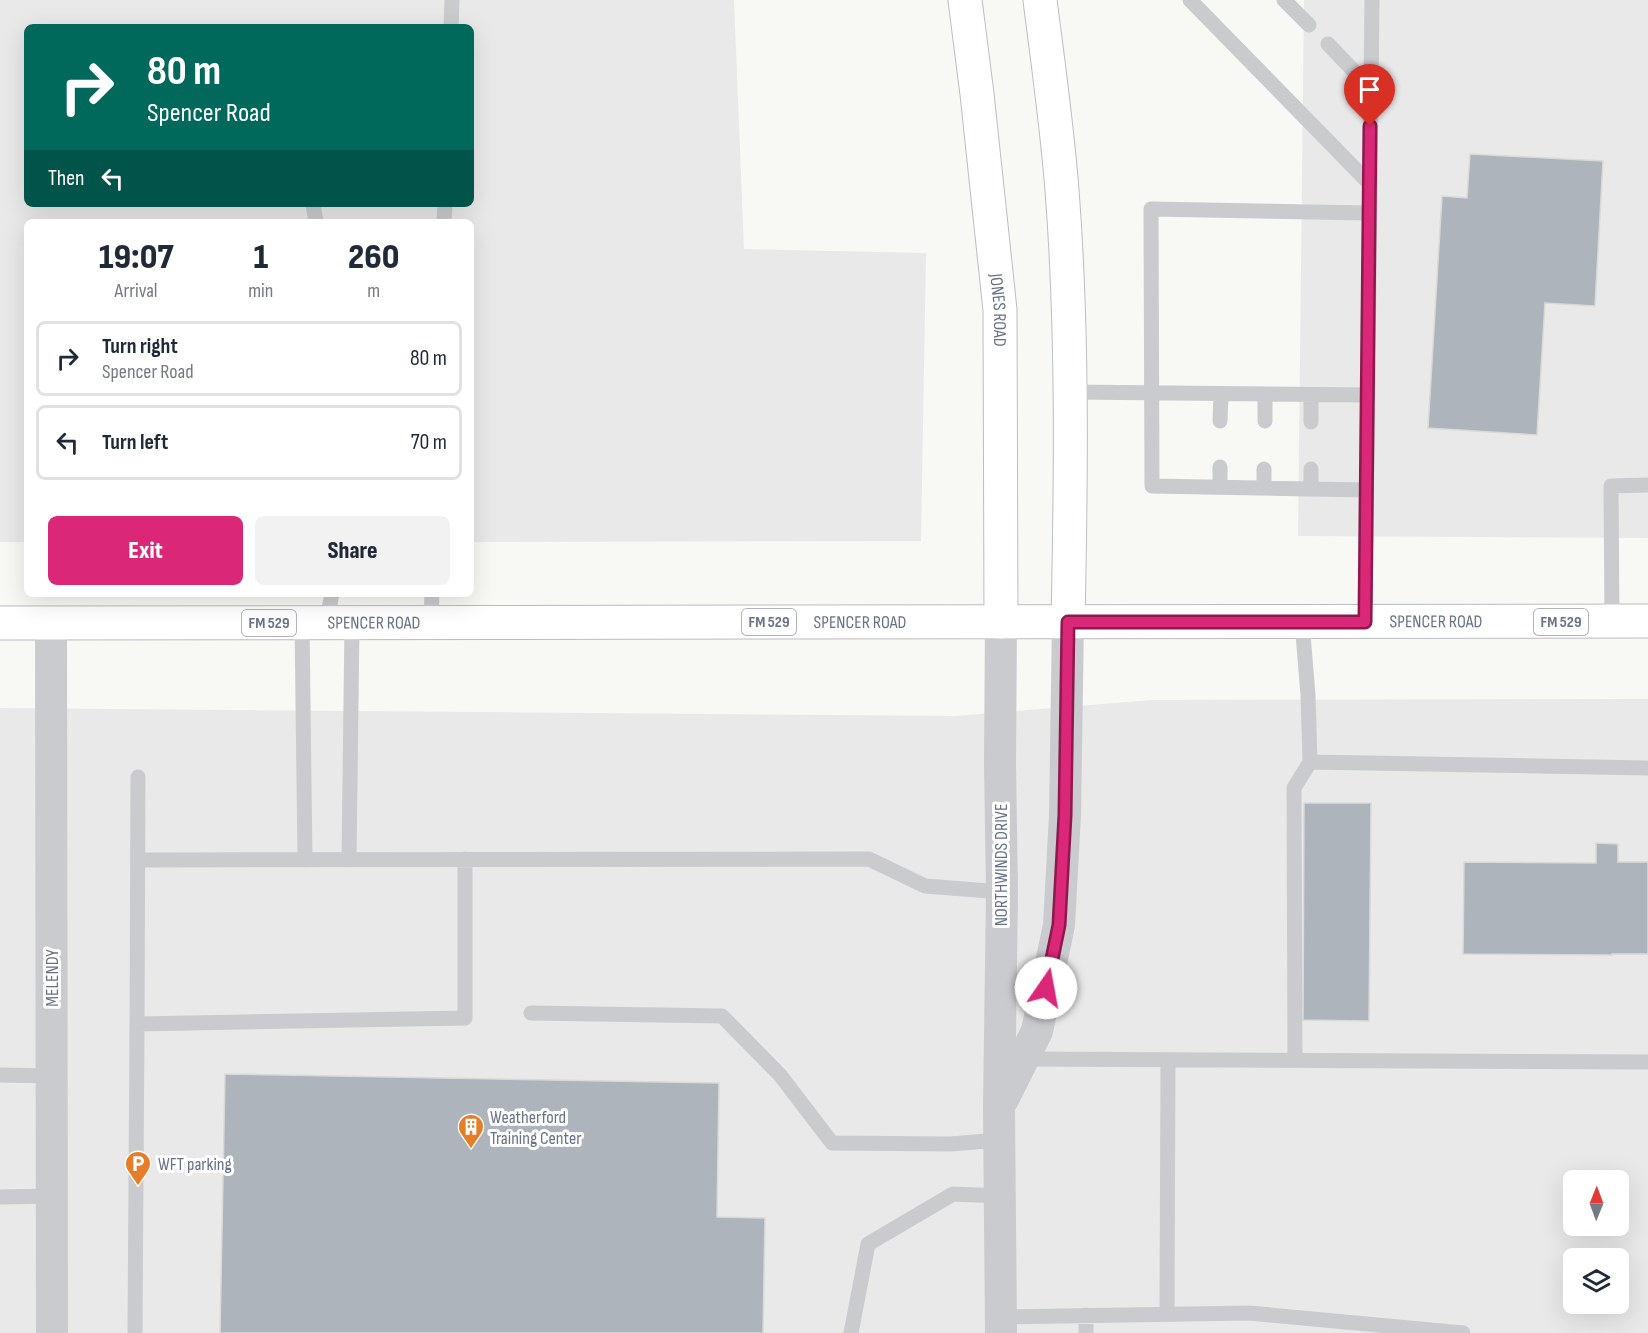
<!DOCTYPE html>
<style>
:root{--surface:#fff;--page:#f2f2f3;--text:#1f2937;--muted:#747a83;--line:#e0e1e3;--accent:#db2777}
body{margin:0;font-family:"Sofia Sans Condensed",sans-serif;background:var(--page);color:var(--text);height:100vh;display:flex;flex-direction:column;font-size:22px;white-space:nowrap}
*{box-sizing:border-box;margin:0}
p{font-size:20px;color:var(--muted)}
.icon{flex:none;width:33px;height:33px;fill:none;stroke:currentColor;stroke-width:2;stroke-linecap:round;stroke-linejoin:round}
.map{position:relative;flex:1;overflow:hidden}
.drawer{position:absolute;left:24px;top:219px;width:450px;height:378px;display:flex;flex-direction:column;background:var(--surface);border-radius:9px;box-shadow:0 6px 24px #0002}
.drawer>*{flex:none}
.hud{position:absolute;left:24px;top:24px;width:450px;height:183px;border-radius:9px;box-shadow:0 6px 24px #0002;background:#00695c;color:#fff;overflow:hidden}
.needle{width:39px;rotate:1deg}
.fabs{position:absolute;left:1563px;top:1170px;display:grid;gap:12px}
.fabs a{display:grid;place-items:center;width:66px;height:66px;border-radius:9px;background:var(--surface);box-shadow:0 6px 24px #0002;font-size:30px}
.pin{position:absolute;display:grid;place-items:center;width:51px;height:51px;color:#fff;margin:-62px -26px;border-radius:50% 50% 50% 0;rotate:-45deg;box-shadow:0 0 6px #0007}
.pin .icon{rotate:45deg}
.me{position:absolute;width:66px;margin:-33px;rotate:12deg;stroke-linejoin:round;filter:drop-shadow(0 0 4px #0008)}
.turn{display:flex;align-items:center;gap:21px;height:126px;padding:0 24px;font-size:27px}
.turn .icon{width:78px;height:78px;stroke-width:2.5}
.turn b{display:block;font-size:42px;line-height:51px}
.then{display:flex;align-items:center;height:57px;padding:0 24px;background:#0003;gap:12px;font-size:22px}
.eta{display:flex;justify-content:space-evenly;align-items:center;height:102px;text-align:center}
.eta b{font-size:36px;font-weight:800;line-height:42px}
.action{display:flex;gap:12px;margin-top:auto;padding:12px 24px}
.action a{flex:1;height:69px;border-radius:9px;background:var(--accent);color:#fff;font-size:24px;font-weight:800;line-height:69px;text-align:center}
.action a+a{background:var(--page);color:var(--text)}
ul{padding:0;list-style:none}
li{display:flex;align-items:center;gap:18px;height:75px;margin:0 12px 9px;padding:0 12px;border:3px solid var(--line);border-radius:9px}
li div{flex:1}
li b{display:block;font-size:22px}
li em{font-style:normal}
.map>svg:first-child{display:block}
.built{fill:#e9e9e9;fill-rule:evenodd}
.building{fill:#aeb4bc;stroke:#d9dad8;stroke-width:1.5}
.lines{fill:none;stroke-linecap:round;stroke-linejoin:round}
.secondary-casing{stroke:#bbbec3;stroke-width:35}
.primary-casing{stroke:#b9bcc1;stroke-width:35}
.service{stroke:#c9cbcf;stroke-width:15}
.minor{stroke:#c9cbcf;stroke-width:32}
.secondary{stroke:#fff;stroke-width:33}
.primary{stroke:#fff;stroke-width:33}
.route-casing{stroke:#8e194d;stroke-width:15}
.route{stroke:#db2777;stroke-width:10}
.labels{text-anchor:middle;dominant-baseline:central;stroke-width:6;stroke-linejoin:round;paint-order:stroke}
.shield{fill:#fff;stroke:#959cab;stroke-width:1.5}
.shield-label{font-size:16px;font-weight:bold;fill:#677287}
.street-label{font-size:18px;fill:#677287;stroke:#fff}
.poi-label{font-size:18px;fill:#677287;stroke:#fff;text-anchor:start}
</style>
<div class="map">
<svg width="1648" height="1333" viewBox="0 0 1648 1333">
<rect width="100%" height="100%" fill="#f8f8f5"/>
<!-- built -->
<path class="built" d="M0 0H734L744 249 926 253 921 541 471 542V222H27V542H0ZM27 27H471V204H27Z
M1304 0H1648V538L1298 536Z
M1648 699V1333H0V708L955 716 1152 700ZM1574 1180H1618V1226H1574ZM1574 1258H1618V1304H1574Z"/>
<!-- building -->
<path class="building" d="M1470 154 1603 161 1595 306 1545 303 1537 435 1428 428 1442 196 1467 198Z
M1304 803H1371L1369 1021 1303 1020Z
M1596 843 1618 844V862H1648V954H1612V955L1463 954 1464 862 1596 863Z
M225 1074 719 1083 717 1217 765 1218 763 1333H220Z"/>
<g class="lines">
<defs>
<g id="secondary">
<path id="s1" d="M965 0 977 94 1000 310 1001 622"/>
<path d="M1040 0C1048 63 1057 126 1062 190 1073 333 1071 478 1068 622"/>
</g>
<g id="primary">
<path id="s2" d="M0 623 1648 621"/>
</g>
</defs>
<!-- secondary casing -->
<use href="#secondary" class="secondary-casing"/>
<!-- primary casing -->
<use href="#primary" class="primary-casing"/>
<!-- service -->
<path class="service" d="M1190 0 1370 184 1365 622
M1284 0 1309 25
M451 27 452 0
M1328 44 1370 88
M1370 184 1372 0
M313 204 316 222
M444 222 445 204
M1070 392 1367 395
M1220 421 1221 394
M1265 421V395
M1311 422V395
M1311 469V489
M1220 487V467
M1264 488V469
M1366 490 1152 486 1151 209 1369 213
M1302 622 1308 695 1310 762 1648 768
M1612 622 1611 486 1648 485
M302 623 305 860
M326 623 332 594
M431 623 432 594
M138 777 137 1024 465 1018V859
M138 860 869 859 925 886 1002 892
M349 860 352 623
M531 1013 722 1016 780 1075 832 1143 951 1144 999 1140
M1021 1059 1648 1062
M1295 1060 1294 788 1310 762
M0 1075 52 1076
M0 1197 52 1196
M1167 1314 1168 1060
M1000 1317 1249 1313 1463 1333
M135 1333 137 1024
M851 1333 868 1244 953 1194 1000 1196
M1086 1333V1315"/>
<!-- minor -->
<path class="minor" d="M51 623 52 1333
M1003 1099 1037 1031 1059 925 1065 815 1068 622
M1001 1333 999 1108 1002 892 1000 765 1001 622"/>
<!-- secondary -->
<use href="#secondary" class="secondary"/>
<!-- primary -->
<use href="#primary" class="primary"/>
</g>
<g class="lines">
<defs>
<path id="route" d="M1046 988 1059 925 1065 815 1068 622H1365L1370 126"/>
</defs>
<!-- route casing -->
<use href="#route" class="route-casing"/>
<!-- route -->
<use href="#route" class="route"/>
</g>
<!-- icons -->
<defs>
<symbol id="building-pin" viewBox="-11 -11 22 30"><path d="M0 17L-7.5 6A9.5 9.5 0 1 1 7.5 6Z" fill="#e67e28" stroke="#fff"/><path d="M-4-6H4V6H1V3H-1V6H-4ZM-2.5-4.3h1.7v1.8h-1.7ZM.8-4.3h1.7v1.8H.8ZM-2.5-1h1.7V.8h-1.7ZM.8-1h1.7V.8H.8Z" fill="#fff"/></symbol>
<symbol id="parking-pin" viewBox="-11 -11 22 30"><path d="M0 17L-7.5 6A9.5 9.5 0 1 1 7.5 6Z" fill="#e67e28" stroke="#fff"/><path d="M-3.5-5.5H1a3.5 3.5 0 0 1 0 7H-1V5.5H-3.5ZM-1-3.4V-.6H.8a1.4 1.4 0 0 0 0-2.8Z" fill="#fff"/></symbol>
</defs>
<g fill-rule="evenodd">
<use href="#building-pin" x="456" y="1112" width="30" height="40"/>
<use href="#parking-pin" x="123" y="1149" width="30" height="40"/>
</g>
<g class="labels">
<!-- shield labels -->
<g class="shield">
<rect x="742" y="609" width="54" height="26" rx="4.5"/>
<rect x="1534" y="609" width="54" height="26" rx="4.5"/>
<rect x="242" y="610" width="54" height="26" rx="4.5"/>
</g>
<g class="shield-label">
<text x="769" y="622">FM 529</text>
<text x="1561" y="622">FM 529</text>
<text x="269" y="623">FM 529</text>
</g>
<!-- street labels -->
<g class="street-label">
<text stroke="none"><textPath href="#s1" startOffset="312">JONES ROAD</textPath></text>
<text stroke="none"><textPath href="#s2" startOffset="860">SPENCER ROAD</textPath></text>
<text stroke="none"><textPath href="#s2" startOffset="1436">SPENCER ROAD</textPath></text>
<text stroke="none"><textPath href="#s2" startOffset="374">SPENCER ROAD</textPath></text>
<text transform="translate(1001 865) rotate(-90)">NORTHWINDS DRIVE</text>
<text transform="translate(52 978) rotate(-90)">MELENDY</text>
</g>
<!-- poi labels -->
<g class="poi-label">
<text x="490" y="1117">Weatherford<tspan x="490" dy="21">Training Center</tspan></text>
<text x="158" y="1164">WFT parking</text>
</g>
</g>
</svg>
<div class="fabs">
<a><svg class="needle" viewBox="-14 -14 28 28"><path d="M0-13l5 13h-10z" fill="#e53935"/><path d="M0 13l5-13h-10z" fill="#747a83"/></svg></a>
<a><svg class="icon" aria-label="layers" viewBox="0 0 24 24"><path d="M12 4l9 5-9 5-9-5zM3 14l9 5 9-5"/></svg></a>
</div>
<div class="pin" style="left:1370px;top:126px;background:#d93025"><svg class="icon" aria-label="arrive" viewBox="0 0 24 24"><path d="M6 21V4h12l-3 4 3 4H6"/></svg></div>
<svg class="me" style="left:1046px;top:988px" viewBox="-20 -20 40 40"><circle r="19" fill="#fff"/><path d="M0-13L10 11 0 6-10 11z" fill="#db2777"/></svg>
<div class="hud">
<div class="turn"><svg class="icon" aria-label="right" viewBox="0 0 24 24"><path d="M7 20v-9h11M14 6l5 5-5 5"/></svg><div><b>80 m</b>Spencer Road</div></div>
<div class="then">Then<svg class="icon" aria-label="left" viewBox="0 0 24 24"><path d="M17 20v-9H6M10 6l-5 5 5 5"/></svg></div>
</div>
<section class="drawer">
<div class="eta">
<div><b>19:07</b><p>Arrival</p></div>
<div><b>1</b><p>min</p></div>
<div><b>260</b><p>m</p></div>
</div>
<ul>
<li><svg class="icon" aria-label="right" viewBox="0 0 24 24"><path d="M7 20v-9h11M14 6l5 5-5 5"/></svg><div><b>Turn right</b><p>Spencer Road</p></div><em>80 m</em></li>
<li><svg class="icon" aria-label="left" viewBox="0 0 24 24"><path d="M17 20v-9H6M10 6l-5 5 5 5"/></svg><div><b>Turn left</b></div><em>70 m</em></li>
</ul>
<div class="action"><a>Exit</a><a>Share</a></div>
</section>
</div>
